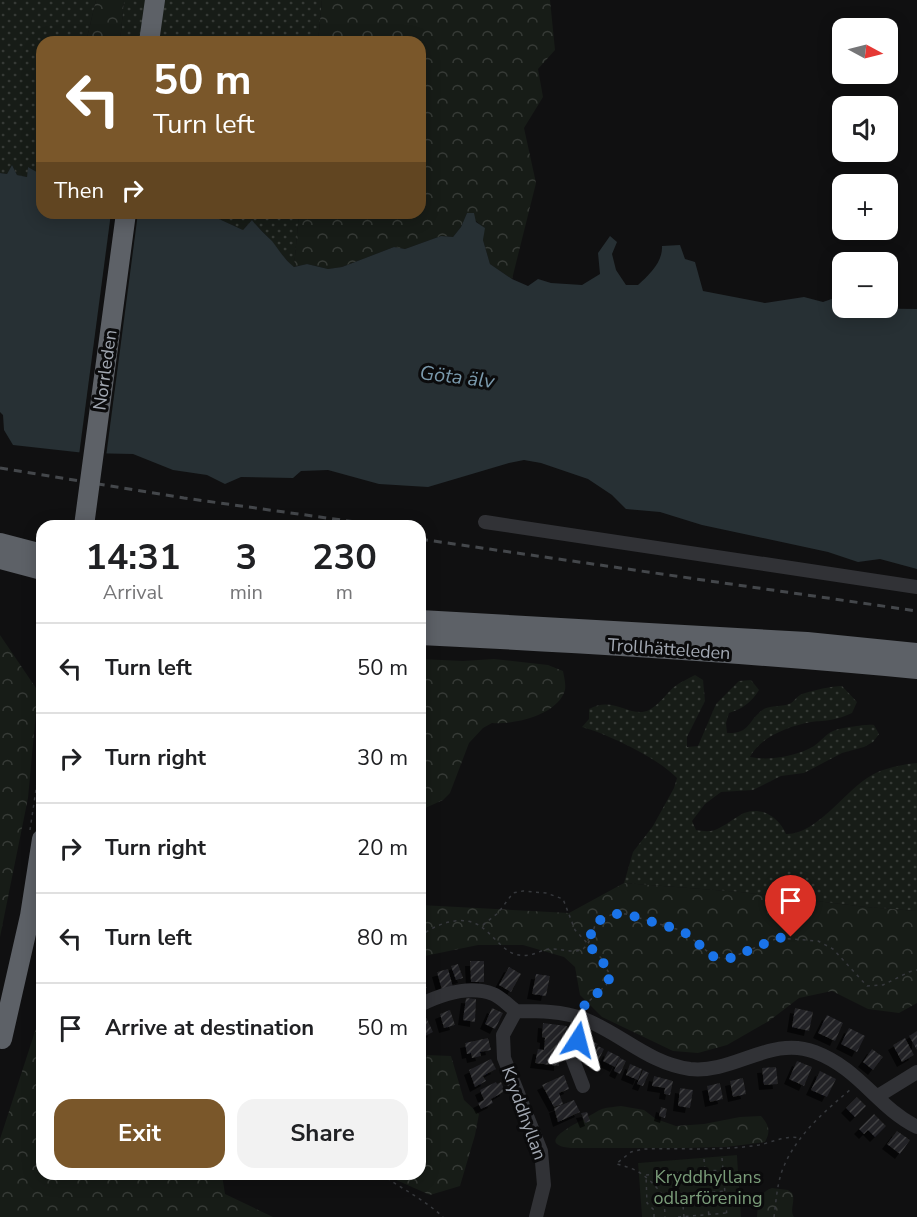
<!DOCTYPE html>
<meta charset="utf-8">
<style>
:root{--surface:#fff;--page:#f2f2f2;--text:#202124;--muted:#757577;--line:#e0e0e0;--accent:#7a572a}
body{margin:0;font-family:"Nunito Sans",sans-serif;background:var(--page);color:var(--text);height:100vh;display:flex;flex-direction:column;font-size:22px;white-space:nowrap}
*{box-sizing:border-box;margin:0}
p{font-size:20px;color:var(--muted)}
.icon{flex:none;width:33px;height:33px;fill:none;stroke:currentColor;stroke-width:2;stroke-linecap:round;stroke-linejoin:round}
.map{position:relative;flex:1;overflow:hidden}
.drawer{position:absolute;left:36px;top:520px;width:390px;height:660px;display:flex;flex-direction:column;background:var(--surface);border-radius:18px;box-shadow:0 3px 15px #0003}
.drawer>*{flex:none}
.banner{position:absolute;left:36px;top:36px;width:390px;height:183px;border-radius:18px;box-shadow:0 3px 15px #0003;background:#7a572a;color:#fff;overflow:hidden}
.needle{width:39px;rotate:97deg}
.tools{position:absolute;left:832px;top:18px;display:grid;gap:12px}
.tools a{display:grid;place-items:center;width:66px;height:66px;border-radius:12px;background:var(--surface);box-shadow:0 3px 15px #0003;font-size:30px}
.pin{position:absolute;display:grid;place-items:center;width:51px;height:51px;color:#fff;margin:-62px -26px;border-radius:50% 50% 50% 0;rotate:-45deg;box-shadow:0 0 6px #0007}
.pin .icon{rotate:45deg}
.me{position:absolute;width:66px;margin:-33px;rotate:9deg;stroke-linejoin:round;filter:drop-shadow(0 0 4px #0008)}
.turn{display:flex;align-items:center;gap:21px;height:126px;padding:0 18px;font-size:27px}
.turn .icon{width:78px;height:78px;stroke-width:2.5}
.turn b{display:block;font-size:42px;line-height:51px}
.then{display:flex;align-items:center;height:57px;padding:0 18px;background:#0003;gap:12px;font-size:22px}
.eta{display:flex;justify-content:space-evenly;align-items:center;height:102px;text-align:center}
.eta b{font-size:36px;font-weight:700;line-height:42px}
.action{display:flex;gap:12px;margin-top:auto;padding:12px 18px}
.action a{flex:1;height:69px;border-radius:18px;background:var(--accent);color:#fff;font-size:24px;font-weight:700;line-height:69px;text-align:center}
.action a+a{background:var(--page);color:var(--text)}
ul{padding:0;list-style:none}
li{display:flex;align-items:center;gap:18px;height:90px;padding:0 18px;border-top:2px solid var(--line)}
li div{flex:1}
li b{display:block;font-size:22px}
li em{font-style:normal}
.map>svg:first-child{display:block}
.grass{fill:url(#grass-dots)}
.forest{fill:url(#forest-crowns)}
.garden{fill:#171c17}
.water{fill:#273034}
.pier{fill:#101011}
.building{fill:url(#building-hatch);filter:url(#shadow)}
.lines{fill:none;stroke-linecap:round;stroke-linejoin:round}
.path{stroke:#37393d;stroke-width:1.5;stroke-dasharray:3 4.5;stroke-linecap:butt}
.minor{stroke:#313236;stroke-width:14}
.highway{stroke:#5d6167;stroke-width:20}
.rail{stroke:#44474b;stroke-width:3;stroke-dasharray:8 6;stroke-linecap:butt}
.highway-bridge{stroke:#5d6167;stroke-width:20}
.route{stroke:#1a73e8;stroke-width:10;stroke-dasharray:0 18}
.labels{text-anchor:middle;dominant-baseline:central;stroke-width:6;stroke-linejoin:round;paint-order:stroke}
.street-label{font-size:18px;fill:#a2a8b2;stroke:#0b0b0c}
.park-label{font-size:18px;fill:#7a9c79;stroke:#0b0b0c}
.water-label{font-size:20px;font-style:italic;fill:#7a99ac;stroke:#0b0b0c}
</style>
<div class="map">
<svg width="917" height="1217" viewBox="0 0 917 1217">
<defs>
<pattern id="grass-dots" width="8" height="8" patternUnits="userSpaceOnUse" patternTransform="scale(1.5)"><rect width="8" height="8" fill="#171c17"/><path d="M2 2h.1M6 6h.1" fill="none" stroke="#363a36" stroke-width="1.8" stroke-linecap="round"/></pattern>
<pattern id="forest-crowns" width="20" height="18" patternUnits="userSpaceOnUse" patternTransform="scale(1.5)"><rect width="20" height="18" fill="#171c17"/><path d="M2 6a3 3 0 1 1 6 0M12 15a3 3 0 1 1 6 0" fill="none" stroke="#363a36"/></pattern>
<pattern id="building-hatch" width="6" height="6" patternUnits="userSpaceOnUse" patternTransform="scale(1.5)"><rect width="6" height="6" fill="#232325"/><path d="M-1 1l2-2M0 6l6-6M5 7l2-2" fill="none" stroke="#404042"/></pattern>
<filter id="shadow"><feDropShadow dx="-5" dy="5" stdDeviation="0" flood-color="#0009"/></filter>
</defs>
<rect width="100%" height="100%" fill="#101011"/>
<!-- grass -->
<path class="grass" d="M0 0H96L86 42H42V175L29 168 27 177 17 175 12 165 7 174 0 173Z
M124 0H322L318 42H120Z
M206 213H299L294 267C285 260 280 252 273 243 267 235 259 229 252 220L243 230Z
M695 675 703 680 705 701 687 737V747L698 746 716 704 739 681 751 680 759 690C752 702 742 709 729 713L726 723 727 733C749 734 747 723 761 711 768 705 780 707 789 704 794 702 795 698 800 695 808 691 833 686 842 686L857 702 852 713C835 721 828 720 811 722 789 726 760 737 750 757 770 761 797 756 814 746 820 742 826 734 833 731 840 728 867 724 874 725L879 734 873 742 864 747 842 753 804 773 781 776 753 790 721 792 705 804 692 821 696 830C703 831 708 832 715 830 725 826 734 818 744 813 763 806 779 818 786 834 817 835 846 789 872 775 884 768 904 764 917 763V911L866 907 740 892 624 883 633 852 653 826 674 788 677 778C659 759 608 734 582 727L589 719V709C614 695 631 719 649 710 659 705 666 694 674 687 680 682 688 679 695 675Z"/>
<!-- forest -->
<path class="forest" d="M96 0H124L120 42H86Z
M322 0H550L555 50 538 69 543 97 524 128 536 183 512 279 490 264 483 240 484 228 467 213 461 227 453 237 441 236 405 249 394 247 342 267 328 269 307 264 294 267 299 213H420V42H318Z
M0 635 38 691 28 798 0 937Z
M420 659 463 661 494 659 548 665 563 671C564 677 566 683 565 690 558 715 514 725 492 723L483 728 469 743 450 793 443 800 423 809 420 808Z
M624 883 740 892 866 907 917 911V1003L899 1013 868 1009 832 991 799 998 769 1021 727 1045 698 1053 673 1051 602 1017 580 995 575 967 564 957 523 945H478L420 957V905L569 913Z
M42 1010V1174L222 1175 225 1194 273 1217H0V1139Z
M427 1055 451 1056 464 1100 479 1114 475 1135 460 1186 430 1195 385 1175 420 1174V1092Z
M621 1106 644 1110 656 1119 676 1126 704 1124 740 1117 761 1116C769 1125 771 1131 765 1142L726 1147 684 1148H571C533 1144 575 1124 586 1118 591 1115 597 1111 602 1109 608 1107 615 1107 621 1106Z
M772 1188 788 1190 792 1193C796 1201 789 1210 794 1217H757C758 1205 759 1192 772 1188Z"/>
<!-- garden -->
<path class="garden" d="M737 1155 741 1217H642L638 1163Z"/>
<!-- water -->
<path class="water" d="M12 165 17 175 27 177 28 167 42 175V213H206L243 230 252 220C258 228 265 234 272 241 279 250 284 259 294 267L307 264 328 269 342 267 394 247 405 249 441 236 453 237 461 227 467 213H474L476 222 485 228 483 240 490 264 512 279 528 286 538 279 551 283 582 285 600 274 598 253 610 236 617 242 612 254 616 270 626 285H638C649 275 663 262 662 246L680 245 685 259 695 262 703 291 765 303 804 297 823 302 843 295V308L917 309V569L880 559 858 562 828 552 702 525 660 512 626 509 612 495 588 479 541 463 524 460 509 463 428 487 379 484 328 470 301 471 293 478 241 477 225 484 207 475 173 470 133 454 85 453 13 445 4 430 3 415 0 412V173L7 174Z"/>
<!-- pier -->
<path class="pier" d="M111 213H138L106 457 85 456 79 455Z"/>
<!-- building -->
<path class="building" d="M470 961H484V982H471Z
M458 964 463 978 456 980 451 966Z
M509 967 521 974 511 992 499 985Z
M448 969 453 987 442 990 437 972Z
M536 974 550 976 546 996 532 994Z
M466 998 476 999 475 1022 463 1020Z
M492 1008 503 1013 495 1029 485 1024Z
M795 1008 813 1012 809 1031 792 1027Z
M450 1010 455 1025 444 1028 440 1014Z
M424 1013 433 1032 423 1037 420 1030V1015Z
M827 1015 843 1023 835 1041 818 1033Z
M543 1023 567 1026 564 1040H560L559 1066 535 1063 538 1049 544 1050 545 1038 542 1037Z
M849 1028 865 1036 857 1052 841 1044Z
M917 1031V1050L909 1036Z
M488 1038 491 1050 480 1052 481 1056 472 1058 471 1053 467 1054 465 1043Z
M586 1038 598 1044 592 1054 581 1048Z
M905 1038 914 1055 902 1062 893 1045Z
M598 1046 604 1049 598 1061 592 1058Z
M872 1049 883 1057 873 1070 863 1062Z
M608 1051 620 1057 615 1067 603 1061Z
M620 1058 626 1061 620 1074 614 1071Z
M491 1059 496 1069 483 1076 486 1081 475 1087 469 1070Z
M797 1061 812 1067 804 1086 789 1079Z
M630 1064 642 1069 638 1080 626 1075Z
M776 1067 778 1084 764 1085 762 1068Z
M643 1070 649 1073 643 1086 637 1084Z
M820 1071 836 1079 827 1097 811 1090Z
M564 1075 569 1089 559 1093 563 1104 554 1107 542 1085Z
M654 1076 673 1081 670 1095 664 1094 665 1088 652 1086Z
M743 1078 746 1094 733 1097 730 1081Z
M496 1082 497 1084 501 1082 505 1091 491 1099 493 1103 481 1109 478 1103 484 1100 480 1090Z
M720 1083 723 1099 710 1102 707 1086Z
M680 1088 693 1090 690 1108 678 1106Z
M857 1097 866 1106 855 1117 846 1108Z
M574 1100 580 1112 558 1122 554 1108Z
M661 1107 667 1109 665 1118 659 1116Z
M587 1112 590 1121 585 1123 581 1113Z
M874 1114 886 1126 875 1137 868 1130 864 1134 859 1129Z
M897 1131 910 1140 900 1154 887 1144Z"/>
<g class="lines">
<!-- path -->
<path class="path" d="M30 830 42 749
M483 925 498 913 513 893 523 891 546 893 563 899 575 930 601 958 611 977 606 985 583 1007
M420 937C434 924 462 914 480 926 491 933 500 947 512 953 531 961 539 948 553 949 562 949 572 953 581 950 590 946 593 931 596 922L613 914H626L683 931 714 957 728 959 778 938 818 941 833 949 867 986 883 985 909 972 917 970
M420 973 426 988
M722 1158 727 1217
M704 1159 709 1217
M381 1174C402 1189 425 1200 443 1217
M664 1194 665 1217
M682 1195V1192L662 1194C647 1176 639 1169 616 1164L631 1152 643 1149C681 1148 722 1151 759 1145 773 1142 786 1135 800 1138
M654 1217V1210L647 1203 646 1175 723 1170
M678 1217 726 1213
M684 1217 682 1195 725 1191
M774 1217C776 1202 777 1185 782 1171 795 1136 824 1112 851 1089"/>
<!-- minor -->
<path class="minor" d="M485 522 917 587
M420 1005C442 994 469 985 493 994 501 997 509 1006 516 1011L503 1035 504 1058 541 1151 544 1185 536 1217
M516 1011C539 1011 562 1011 584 1019 622 1034 648 1063 690 1069 734 1074 771 1035 815 1052 860 1069 877 1107 917 1127
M583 1086 573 1060 584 1019
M878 1096 917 1072"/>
<!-- highway -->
<path class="highway" d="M149 42 155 0
M0 543 42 554
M0 559 42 570
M420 620 807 642 917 653
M420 635C586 643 752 653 917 669
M2 1039 30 916 42 839"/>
<!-- rail -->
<path class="rail" d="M0 468 184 498 384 526
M420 539 917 611"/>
<!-- highway-bridge -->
<path class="highway-bridge" d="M84 526 126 213"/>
</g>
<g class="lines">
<!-- route -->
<path class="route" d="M578 1040 584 1019 583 1007 606 985 610 977 601 958 587 944 596 922 613 914H626L683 931 714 957 728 959 778 938 791 937"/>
</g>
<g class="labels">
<!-- street labels -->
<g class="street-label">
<text transform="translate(105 370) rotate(-82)">Norrleden</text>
<text transform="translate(669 649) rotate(4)">Trollhätteleden</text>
<text transform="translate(524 1113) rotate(70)">Kryddhyllan</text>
</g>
<!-- park labels -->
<g class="park-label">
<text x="708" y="1177">Kryddhyllans<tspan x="708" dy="21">odlarförening</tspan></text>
</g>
<!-- water labels -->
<g class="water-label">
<text transform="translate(457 377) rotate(7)">Göta älv</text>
</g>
</g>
</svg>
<div class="tools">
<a><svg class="needle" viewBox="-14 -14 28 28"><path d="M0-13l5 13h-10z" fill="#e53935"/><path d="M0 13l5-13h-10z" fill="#757577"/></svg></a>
<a><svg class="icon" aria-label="sound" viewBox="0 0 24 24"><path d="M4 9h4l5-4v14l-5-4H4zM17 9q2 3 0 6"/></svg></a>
<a>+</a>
<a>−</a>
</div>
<div class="pin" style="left:791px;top:937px;background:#d93025"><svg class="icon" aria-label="arrive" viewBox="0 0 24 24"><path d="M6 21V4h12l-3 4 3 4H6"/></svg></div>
<svg class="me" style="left:578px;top:1040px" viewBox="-20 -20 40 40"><path d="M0-17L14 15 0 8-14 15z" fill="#1a73e8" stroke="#fff" stroke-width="4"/></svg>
<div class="banner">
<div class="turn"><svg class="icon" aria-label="left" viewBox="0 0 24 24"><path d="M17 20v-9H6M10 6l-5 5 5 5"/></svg><div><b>50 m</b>Turn left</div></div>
<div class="then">Then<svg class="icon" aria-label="right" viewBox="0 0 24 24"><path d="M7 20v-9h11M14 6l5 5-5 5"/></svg></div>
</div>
<section class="drawer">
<div class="eta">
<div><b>14:31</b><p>Arrival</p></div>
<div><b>3</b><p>min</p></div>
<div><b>230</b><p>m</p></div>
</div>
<ul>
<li><svg class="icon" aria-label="left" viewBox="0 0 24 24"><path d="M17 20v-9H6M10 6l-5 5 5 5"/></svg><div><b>Turn left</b></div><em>50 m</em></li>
<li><svg class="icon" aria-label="right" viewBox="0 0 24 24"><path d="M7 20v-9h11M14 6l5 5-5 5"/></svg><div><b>Turn right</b></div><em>30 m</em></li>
<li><svg class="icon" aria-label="right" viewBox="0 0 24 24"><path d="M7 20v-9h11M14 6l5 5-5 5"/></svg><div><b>Turn right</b></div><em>20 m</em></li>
<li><svg class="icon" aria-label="left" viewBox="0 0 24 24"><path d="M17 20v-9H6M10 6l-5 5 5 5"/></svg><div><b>Turn left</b></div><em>80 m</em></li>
<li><svg class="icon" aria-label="arrive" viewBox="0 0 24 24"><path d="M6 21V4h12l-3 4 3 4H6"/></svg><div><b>Arrive at destination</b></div><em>50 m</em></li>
</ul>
<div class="action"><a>Exit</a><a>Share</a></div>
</section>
</div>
